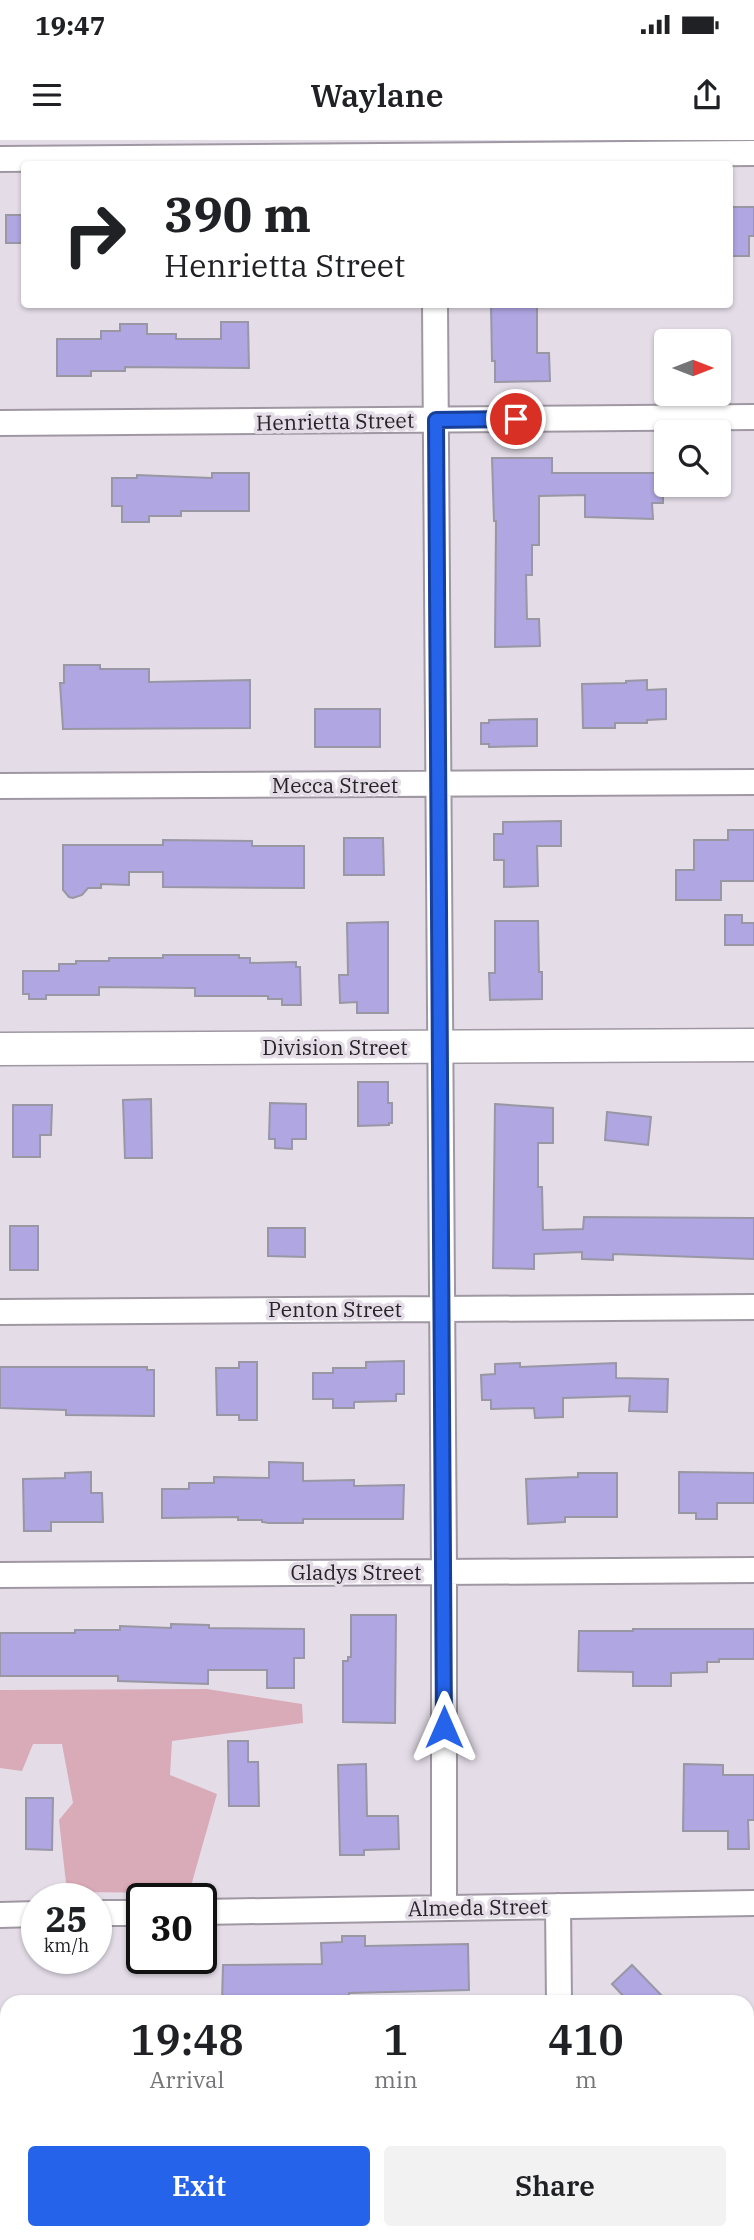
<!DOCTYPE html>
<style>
:root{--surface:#fff;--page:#f2f2f2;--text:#202124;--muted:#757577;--accent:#2563eb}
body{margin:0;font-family:"IBM Plex Serif",serif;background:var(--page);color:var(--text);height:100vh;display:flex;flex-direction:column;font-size:26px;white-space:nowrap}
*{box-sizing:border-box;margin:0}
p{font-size:23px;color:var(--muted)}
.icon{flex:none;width:38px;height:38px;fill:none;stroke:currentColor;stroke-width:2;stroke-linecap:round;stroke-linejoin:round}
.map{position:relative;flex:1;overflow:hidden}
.panel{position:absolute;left:0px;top:1855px;width:754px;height:245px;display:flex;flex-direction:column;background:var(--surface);border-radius:21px 21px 0 0;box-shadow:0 2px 5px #0004}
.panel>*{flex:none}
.hud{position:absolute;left:21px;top:21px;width:712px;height:147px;border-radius:7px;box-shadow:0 2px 5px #0004;background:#fff;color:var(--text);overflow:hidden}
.needle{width:46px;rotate:90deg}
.controls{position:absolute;left:654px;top:189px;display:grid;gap:14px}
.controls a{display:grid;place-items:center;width:77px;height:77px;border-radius:7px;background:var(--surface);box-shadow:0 2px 5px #0004;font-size:35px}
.speed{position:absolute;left:21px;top:1743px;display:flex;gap:14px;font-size:35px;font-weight:700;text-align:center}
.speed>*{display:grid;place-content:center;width:91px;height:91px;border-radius:50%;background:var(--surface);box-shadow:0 2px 5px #0004;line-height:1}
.speed small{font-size:18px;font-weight:400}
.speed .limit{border:4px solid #111;border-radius:10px;background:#fff;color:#111}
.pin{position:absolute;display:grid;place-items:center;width:60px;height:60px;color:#fff;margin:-30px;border:4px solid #fff;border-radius:50%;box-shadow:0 2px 7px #0007}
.me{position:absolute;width:77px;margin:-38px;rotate:0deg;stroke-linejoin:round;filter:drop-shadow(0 0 5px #0008)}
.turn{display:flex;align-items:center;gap:24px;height:147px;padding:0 28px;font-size:32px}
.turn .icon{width:91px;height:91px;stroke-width:2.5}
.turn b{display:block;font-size:49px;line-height:60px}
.eta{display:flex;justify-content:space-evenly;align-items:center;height:119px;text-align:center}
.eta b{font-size:42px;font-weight:600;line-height:49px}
.cta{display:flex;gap:14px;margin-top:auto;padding:14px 28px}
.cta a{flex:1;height:80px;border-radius:7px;background:var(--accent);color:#fff;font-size:28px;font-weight:600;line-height:80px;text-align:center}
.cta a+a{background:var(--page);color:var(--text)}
.status{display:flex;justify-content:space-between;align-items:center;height:49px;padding:0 35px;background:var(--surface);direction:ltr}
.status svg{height:19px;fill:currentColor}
header{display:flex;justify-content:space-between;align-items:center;height:91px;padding:0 28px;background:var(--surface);font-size:32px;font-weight:600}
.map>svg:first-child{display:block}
.green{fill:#d9aab7}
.building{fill:#afa6e2;stroke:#9997a4;stroke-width:2}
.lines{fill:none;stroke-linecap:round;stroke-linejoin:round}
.minor-casing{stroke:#9f98a3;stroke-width:28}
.tertiary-casing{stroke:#9f98a3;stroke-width:35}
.minor{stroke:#fff;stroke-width:24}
.tertiary{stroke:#fff;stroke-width:32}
.route-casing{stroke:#184099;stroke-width:18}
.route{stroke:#2563eb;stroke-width:12}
.labels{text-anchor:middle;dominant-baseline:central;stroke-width:7;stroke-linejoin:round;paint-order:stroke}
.street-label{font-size:21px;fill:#272428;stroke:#e4dde8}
</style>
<div class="status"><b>19:47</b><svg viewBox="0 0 49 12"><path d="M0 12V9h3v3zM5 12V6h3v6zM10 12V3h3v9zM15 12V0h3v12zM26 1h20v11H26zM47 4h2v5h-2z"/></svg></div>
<header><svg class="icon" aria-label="menu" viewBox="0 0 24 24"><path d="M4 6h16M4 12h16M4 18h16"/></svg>Waylane<svg class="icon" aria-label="share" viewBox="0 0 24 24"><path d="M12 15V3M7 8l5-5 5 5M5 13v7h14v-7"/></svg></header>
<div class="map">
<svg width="754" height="2100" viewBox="0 0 754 2100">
<rect width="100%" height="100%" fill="#e4dde8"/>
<!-- green -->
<path class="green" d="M207 1549 302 1564 303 1583 172 1601 170 1635 217 1654 189 1753 67 1752 59 1680 73 1663 62 1604H33L22 1631 0 1628V1550Z
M0 1906 4 1930H7V2093H154L151 2100H0Z
M241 2093H435L436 2100H241Z"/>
<!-- building -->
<path class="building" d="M732 67H754V96H749V116H730V74H732Z
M6 75H24V103H6Z
M491 165H537V213H549L550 241 495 242V221H492Z
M221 182H248L249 228 125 227V231H91V236H57V199H101V191H120V184H147V194H176V199H221Z
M492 318H552V333H663V363H652L653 379 585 377V355L539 356V405H532V435H526L527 479H539L540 506 495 507 496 381H494Z
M212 333H249V371H181V376H149V382H122V366H112V338H137V335L212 338Z
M64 525H100V529H149V542L250 540V588L63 589 60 543H64Z
M647 540V550L666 549V579L647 580V583H615V588H583L582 544 626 543V541Z
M315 569H380V607H315Z
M537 579V606L489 607V604H481V583H489V580Z
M561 681V706H537L538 746 504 747V720H494V694H503V682Z
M728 690H754V741H721V760H676V730H694V700H728Z
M344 698H383L384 735H344Z
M163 700 252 701V706H304V748L163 747V732H129V745L101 744V748H88L82 755 73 758 69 757 63 750V705H163Z
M725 775H742V783H754V805H725Z
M495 781H538L539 832H542V859L490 860 489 833H495Z
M388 782V873H357V862L340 863 339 835H348L347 783Z
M163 815H239V818H250V823L296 822V827H300L301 865H282V859H268V856H195V848L99 847V855H46V859H29V854H23V831H59V824H76V821H109V818H163Z
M358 942H388V963H392V983H389V985L358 986Z
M151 959 152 1018H125L123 960Z
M270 963 306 964V999H292V1009L275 1008V999H269Z
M495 964 553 968V1003H538V1047H542L543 1090 583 1089 584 1077 754 1078V1119L613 1114V1120L582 1119V1112L534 1114V1129L493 1128Z
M13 965H52L51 995H40V1017H13Z
M607 972 651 977 648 1005 605 1000Z
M10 1086H38V1130H10Z
M268 1088H305V1117L268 1116Z
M404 1221V1254H396V1261L354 1262V1268H333V1259H313V1233H333V1228H366V1222Z
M239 1222H257V1280H239V1275H217L216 1228H239Z
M520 1223V1227L616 1223V1238L668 1239 667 1272 629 1271 630 1256 563 1258V1277L535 1278 534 1268 491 1269V1260H482L481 1235 495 1234V1224Z
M0 1227H147V1230H154V1276L66 1275V1270L0 1268Z
M269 1322 303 1323V1341L354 1340V1346L404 1345 403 1379H303V1383H269L262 1382V1380H238V1377L162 1378V1349H189V1343H214V1337L269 1338Z
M91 1332V1353H102L103 1382H51V1391H24L23 1339 65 1338V1333Z
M679 1332 754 1333V1363H717V1379H696V1373H679Z
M578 1333H617V1377H565V1382L528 1384 526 1339 578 1337Z
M351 1475H396L395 1583 343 1582V1521H348V1517H351Z
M171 1484 209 1485V1488L304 1489V1518H294V1548H267V1530H208V1544L118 1541V1536H0V1493H75V1490H120V1486L171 1488Z
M633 1489H754V1519H719V1522H707V1532L671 1533V1546H633V1532L578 1531 579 1491H633Z
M228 1601H248V1622H258L259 1666H229Z
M366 1624 367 1676H398L399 1709 364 1710V1715H340L338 1625Z
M684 1624 723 1625V1635H754V1680H748L749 1709H728V1691H683Z
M26 1658H53L52 1710 26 1709Z
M342 1796H365V1806L468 1804 469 1850 349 1853V1862H222L223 1825 322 1824 321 1803 342 1802Z
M632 1825 668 1862H629L612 1844Z"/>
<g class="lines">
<defs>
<path id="minor" d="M0 19 754 13
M435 164 444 1431V1768
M0 283 754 277
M0 646 754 642
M0 1172 754 1167
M0 1435 754 1430
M558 1766 559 1862
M201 1772 754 1763
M96 1773H142
M0 1775 37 1774
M561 2093V2100"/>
<path id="tertiary" d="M0 909 754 905"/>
</defs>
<!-- minor casing -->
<use href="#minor" class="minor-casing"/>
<!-- tertiary casing -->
<use href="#tertiary" class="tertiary-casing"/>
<!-- minor -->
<use href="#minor" class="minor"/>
<!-- tertiary -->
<use href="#tertiary" class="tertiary"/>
</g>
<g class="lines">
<defs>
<path id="route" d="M444 1587 436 280 516 279"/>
</defs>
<!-- route casing -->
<use href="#route" class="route-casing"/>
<!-- route -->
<use href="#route" class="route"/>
</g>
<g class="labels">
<!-- street labels -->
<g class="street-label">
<text transform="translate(335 281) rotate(-1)">Henrietta Street</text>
<text x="335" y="645">Mecca Street</text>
<text x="335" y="907">Division Street</text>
<text x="335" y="1169">Penton Street</text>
<text x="356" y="1432">Gladys Street</text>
<text transform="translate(478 1767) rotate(-1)">Almeda Street</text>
</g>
</g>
</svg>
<div class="controls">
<a><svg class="needle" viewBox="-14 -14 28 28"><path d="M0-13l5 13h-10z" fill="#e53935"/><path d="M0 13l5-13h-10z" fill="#757577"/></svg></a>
<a><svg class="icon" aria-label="search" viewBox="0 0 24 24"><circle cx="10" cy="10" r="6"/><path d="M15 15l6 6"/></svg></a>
</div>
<div class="speed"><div>25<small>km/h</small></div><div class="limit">30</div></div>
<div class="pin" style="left:516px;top:279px;background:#d93025"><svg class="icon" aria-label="arrive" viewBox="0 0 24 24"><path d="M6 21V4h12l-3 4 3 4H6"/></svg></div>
<svg class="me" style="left:444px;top:1587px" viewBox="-20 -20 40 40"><path d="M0-17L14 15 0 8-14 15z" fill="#2563eb" stroke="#fff" stroke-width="4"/></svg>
<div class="hud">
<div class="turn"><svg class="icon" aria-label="right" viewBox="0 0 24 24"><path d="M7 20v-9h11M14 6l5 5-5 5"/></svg><div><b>390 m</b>Henrietta Street</div></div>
</div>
<section class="panel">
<div class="eta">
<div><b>19:48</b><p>Arrival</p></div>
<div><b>1</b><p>min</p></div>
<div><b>410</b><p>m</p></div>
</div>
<div class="cta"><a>Exit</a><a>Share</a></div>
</section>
</div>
